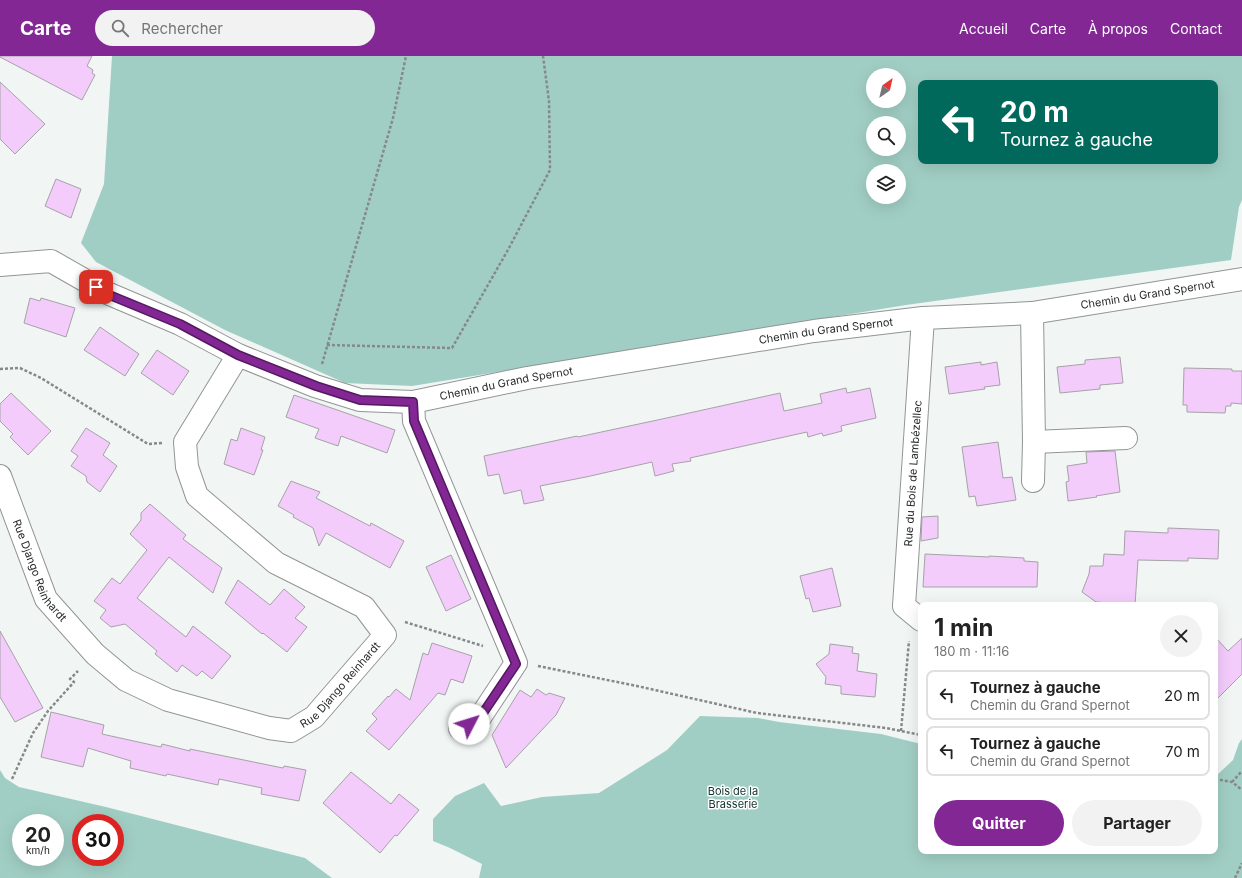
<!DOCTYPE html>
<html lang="fr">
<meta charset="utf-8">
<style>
:root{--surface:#fff;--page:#f2f2f2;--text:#222;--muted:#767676;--line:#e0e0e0;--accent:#822794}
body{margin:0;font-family:Inter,sans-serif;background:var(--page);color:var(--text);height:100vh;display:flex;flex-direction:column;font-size:15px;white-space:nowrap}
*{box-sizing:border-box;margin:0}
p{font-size:13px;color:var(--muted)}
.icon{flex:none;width:22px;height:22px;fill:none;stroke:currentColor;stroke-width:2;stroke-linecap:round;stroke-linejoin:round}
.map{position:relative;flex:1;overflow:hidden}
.details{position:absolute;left:918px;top:546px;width:300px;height:252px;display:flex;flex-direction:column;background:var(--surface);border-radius:8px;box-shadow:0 4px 16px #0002}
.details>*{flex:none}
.guide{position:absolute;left:918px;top:24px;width:300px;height:84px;border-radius:8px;box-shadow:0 4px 16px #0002;background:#00695c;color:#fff;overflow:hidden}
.needle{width:26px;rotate:34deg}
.controls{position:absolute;left:866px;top:12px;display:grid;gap:8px}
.controls a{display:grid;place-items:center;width:40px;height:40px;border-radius:50%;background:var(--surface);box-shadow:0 4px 16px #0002;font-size:20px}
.speed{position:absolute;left:12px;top:758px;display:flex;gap:8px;font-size:20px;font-weight:700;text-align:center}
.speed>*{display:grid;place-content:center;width:52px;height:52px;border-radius:50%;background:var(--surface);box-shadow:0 4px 16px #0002;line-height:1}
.speed small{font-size:10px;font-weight:400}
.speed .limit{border:6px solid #d22;background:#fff;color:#111}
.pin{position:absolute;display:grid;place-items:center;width:34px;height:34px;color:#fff;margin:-17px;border-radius:8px;box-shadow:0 2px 6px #0006}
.me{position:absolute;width:44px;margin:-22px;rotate:50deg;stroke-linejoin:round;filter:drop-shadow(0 0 3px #0008)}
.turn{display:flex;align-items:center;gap:14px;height:84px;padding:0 16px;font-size:18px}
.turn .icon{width:52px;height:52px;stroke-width:2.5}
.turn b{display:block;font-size:28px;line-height:34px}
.round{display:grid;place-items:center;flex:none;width:42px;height:42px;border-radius:21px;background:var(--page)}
.head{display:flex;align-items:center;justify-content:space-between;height:68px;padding:0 16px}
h1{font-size:24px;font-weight:700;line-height:30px}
.button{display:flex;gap:8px;margin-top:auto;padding:8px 16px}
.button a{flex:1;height:46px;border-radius:24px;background:var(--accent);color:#fff;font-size:16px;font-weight:700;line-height:46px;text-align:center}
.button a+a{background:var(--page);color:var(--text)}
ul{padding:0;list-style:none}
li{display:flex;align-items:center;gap:12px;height:50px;margin:0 8px 6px;padding:0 8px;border:2px solid var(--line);border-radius:8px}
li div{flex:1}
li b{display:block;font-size:15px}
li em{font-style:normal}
header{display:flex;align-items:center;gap:24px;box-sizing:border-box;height:56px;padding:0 20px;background:var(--accent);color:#fff}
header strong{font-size:19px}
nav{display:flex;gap:22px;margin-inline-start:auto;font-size:14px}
.search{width:280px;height:36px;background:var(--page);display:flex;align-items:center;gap:10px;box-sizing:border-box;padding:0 14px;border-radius:22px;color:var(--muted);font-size:15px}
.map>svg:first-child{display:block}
.green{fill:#a1cec4;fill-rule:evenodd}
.building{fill:#f3ccfc;stroke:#a5a3a6}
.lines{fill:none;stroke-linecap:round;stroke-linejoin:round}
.street-casing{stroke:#919594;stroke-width:24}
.path{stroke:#868989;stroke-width:2.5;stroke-dasharray:3 2;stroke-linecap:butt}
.street{stroke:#fff;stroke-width:22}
.route-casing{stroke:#541960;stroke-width:10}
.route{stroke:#822794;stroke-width:7}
.labels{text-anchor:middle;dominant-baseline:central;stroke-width:3;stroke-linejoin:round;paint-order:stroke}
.street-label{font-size:11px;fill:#272828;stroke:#fff}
.park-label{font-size:11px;fill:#0d322b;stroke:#fff}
</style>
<header>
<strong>Carte</strong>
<div class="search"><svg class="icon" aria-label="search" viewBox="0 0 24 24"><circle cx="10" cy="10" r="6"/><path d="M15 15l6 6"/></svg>Rechercher</div>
<nav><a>Accueil</a><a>Carte</a><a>À propos</a><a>Contact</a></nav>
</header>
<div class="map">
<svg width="1242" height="822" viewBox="0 0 1242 822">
<rect width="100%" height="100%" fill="#f1f6f5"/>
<!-- green -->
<path class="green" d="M112 0H1242V144L1239 151 1231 204 906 249 412 330 345 327 225 274 96 206 81 187 104 128ZM873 19H899V45H873ZM921 27H1215V105H921ZM873 67H899V93H873ZM873 115H899V141H873Z
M700 660 758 662 779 666 881 678 921 688V795H1215V721L1233 704 1239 687 1242 683V822H479L482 808 450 792 433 785V763L455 740 484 727 501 750 542 741 599 737 667 694Z
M0 714 5 722 19 731 106 751 305 802 332 822H0ZM21 767H55V801H21ZM81 767H115V801H81Z"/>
<!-- building -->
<path class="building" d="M0 0H92L87 10 93 14 92 17 95 19 82 44 0 1Z
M0 26 45 68 15 98 0 83Z
M56 123 81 133 71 162 45 150Z
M30 242 40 245 41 242 75 252 66 281 24 267Z
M100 271 139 298 125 320 84 294Z
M157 294 189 315 173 339 141 317Z
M1120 301 1123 327 1100 329V333L1060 337 1057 311 1085 308V304Z
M981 306V309L997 306 1000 329 984 331 985 333 949 338 945 311Z
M1184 312 1232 313V315H1242V348L1231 347V350H1226L1225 357 1187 356V349H1183Z
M846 332 847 337 870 332 876 362 841 370 842 375 823 380 822 377 808 381 807 376 690 402 691 405 672 408 674 415 655 420 652 406 586 421 540 430 544 444 524 448 521 434 504 438 499 418 488 420 484 400 577 380 578 381 662 363 780 337 784 355 822 347 820 338Z
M11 337 51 375 28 399 10 381 13 378 0 365V348Z
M294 339 395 374 387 397 341 380 338 390 315 382 319 373 286 361Z
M86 372 110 387 103 399 117 410 100 436 87 426 86 420 71 410 78 400 71 395Z
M241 372 265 381 261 394H263L254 419 224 408 231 383 237 385Z
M998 386 1003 422 1012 421 1016 444 977 450 975 440 969 441 962 391Z
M1115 395 1120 436 1096 440 1097 441 1068 445 1066 426 1069 425 1067 410 1087 407 1086 396Z
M291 425 320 436 316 442 370 470 371 467 404 485 390 512 326 477 319 490 313 472 293 461 294 459 278 450Z
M150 448 186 479 183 483 222 512 213 537 169 501 137 542 186 581 193 570 231 600 212 623 202 615 197 620 182 609 177 616 155 598 157 595 125 568 111 571 100 562 106 554 94 545 112 522 120 528 147 494 130 478 141 464V457Z
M938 460V482L921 485 922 461Z
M1168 472 1219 474 1218 503 1188 502V505L1138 504 1135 549 1096 546 1082 536 1089 518 1090 510H1103L1104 498 1124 499 1125 475 1168 477Z
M925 498 989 501V500L1024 502V505L1038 506 1037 531H923Z
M451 499 471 543 446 555 426 511Z
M832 512 841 550 813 556 809 542 806 543 800 520Z
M238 524 270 549 284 533 305 551 295 562 307 571 287 596 263 577 262 578 225 547Z
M0 575 43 652 15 666 0 641Z
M1215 581 1228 595 1242 582V618L1215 645Z
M432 587 472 600 463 627 451 623 445 639 438 637 389 694 366 675 377 663 372 658 388 640 389 641 396 633 410 644 423 597 428 599Z
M830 588 853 591 852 597 859 598 857 615 877 618 875 641 841 638V630L825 628 826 621 816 608 829 598Z
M537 633 546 639 549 637 565 642 556 659 506 712 492 679 520 634 531 641Z
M51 656 104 669 102 678 161 691 162 688 190 695V693L283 712 284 710 306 714 299 745 261 738 262 732 219 723 218 729 167 718 166 720 130 712 131 705 88 692 83 711 41 701Z
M351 716 391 748 399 738 419 754 397 780 395 779 380 797 323 747Z"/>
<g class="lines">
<defs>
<g id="street">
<path id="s1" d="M0 209 51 205 107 237 180 268 238 299 315 330 360 344 413 346 527 322 814 275 923 262 1032 257 1242 223"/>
<path d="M1032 257 1034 386 1033 425"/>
<path d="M413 346 414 365 516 607 479 663 460 672"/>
<path d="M1034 386 1126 382"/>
<path id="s2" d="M0 420 46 543 95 598 126 624 168 644 269 672 291 675 314 661 385 579 364 551 276 507 197 440 187 411 185 386 238 299"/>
<path id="s3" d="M921 564 904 550 923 262"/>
</g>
</defs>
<!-- street casing -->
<use href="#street" class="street-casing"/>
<!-- path -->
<path class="path" d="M327 289 452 292 509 192 550 114 549 45 543 0
M322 308 393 62 406 0
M0 313 20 312 41 322 148 388 162 387
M405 566 483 590
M538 610 637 630 757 657 886 672 921 679
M901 675 909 585
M12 723 33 677 48 655 74 626 70 623 78 615
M1215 723 1232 726 1242 734
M1232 726 1242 715
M1235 822 1242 807"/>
<!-- street -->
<use href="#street" class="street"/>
</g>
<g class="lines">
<defs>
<path id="route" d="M96 231 107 238 180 268 238 299 316 330 360 344 413 346 414 365 516 608 479 663 469 668"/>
</defs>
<!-- route casing -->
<use href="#route" class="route-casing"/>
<!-- route -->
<use href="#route" class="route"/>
</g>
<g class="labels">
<!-- street labels -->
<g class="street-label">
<text stroke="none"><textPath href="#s1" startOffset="1187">Chemin du Grand Spernot</textPath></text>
<text stroke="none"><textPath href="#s1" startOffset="863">Chemin du Grand Spernot</textPath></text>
<text stroke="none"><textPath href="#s1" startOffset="539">Chemin du Grand Spernot</textPath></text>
<text stroke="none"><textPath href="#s3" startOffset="155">Rue du Bois de Lambézellec</textPath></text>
<text stroke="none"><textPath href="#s2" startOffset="103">Rue Django Reinhardt</textPath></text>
<text stroke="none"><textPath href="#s2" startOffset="487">Rue Django Reinhardt</textPath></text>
</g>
<!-- park labels -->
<g class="park-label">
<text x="733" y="735">Bois de la<tspan x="733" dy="13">Brasserie</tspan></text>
</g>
</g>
</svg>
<div class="controls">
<a><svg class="needle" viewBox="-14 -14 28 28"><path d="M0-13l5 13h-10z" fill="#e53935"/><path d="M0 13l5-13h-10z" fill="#767676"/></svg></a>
<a><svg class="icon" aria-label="search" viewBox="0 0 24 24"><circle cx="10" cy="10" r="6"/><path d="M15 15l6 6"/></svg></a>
<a><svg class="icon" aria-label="layers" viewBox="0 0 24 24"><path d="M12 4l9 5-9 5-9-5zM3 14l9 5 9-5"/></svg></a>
</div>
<div class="speed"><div>20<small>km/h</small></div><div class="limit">30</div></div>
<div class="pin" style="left:96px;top:231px;background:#d93025"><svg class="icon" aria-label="arrive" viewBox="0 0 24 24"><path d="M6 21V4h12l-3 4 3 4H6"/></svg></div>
<svg class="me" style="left:469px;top:668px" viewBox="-20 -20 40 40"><circle r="19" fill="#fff"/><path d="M0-13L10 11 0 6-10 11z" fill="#822794"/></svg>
<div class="guide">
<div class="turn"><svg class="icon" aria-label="left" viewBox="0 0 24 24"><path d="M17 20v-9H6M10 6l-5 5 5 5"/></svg><div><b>20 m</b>Tournez à gauche</div></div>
</div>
<section class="details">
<div class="head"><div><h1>1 min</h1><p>180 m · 11:16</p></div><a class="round"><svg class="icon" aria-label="close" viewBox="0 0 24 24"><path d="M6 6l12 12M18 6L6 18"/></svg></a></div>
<ul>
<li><svg class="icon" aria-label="left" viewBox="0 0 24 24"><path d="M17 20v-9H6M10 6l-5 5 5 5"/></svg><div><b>Tournez à gauche</b><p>Chemin du Grand Spernot</p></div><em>20 m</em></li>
<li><svg class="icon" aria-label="left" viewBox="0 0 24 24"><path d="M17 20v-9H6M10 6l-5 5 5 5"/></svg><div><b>Tournez à gauche</b><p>Chemin du Grand Spernot</p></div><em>70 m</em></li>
</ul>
<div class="button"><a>Quitter</a><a>Partager</a></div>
</section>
</div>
